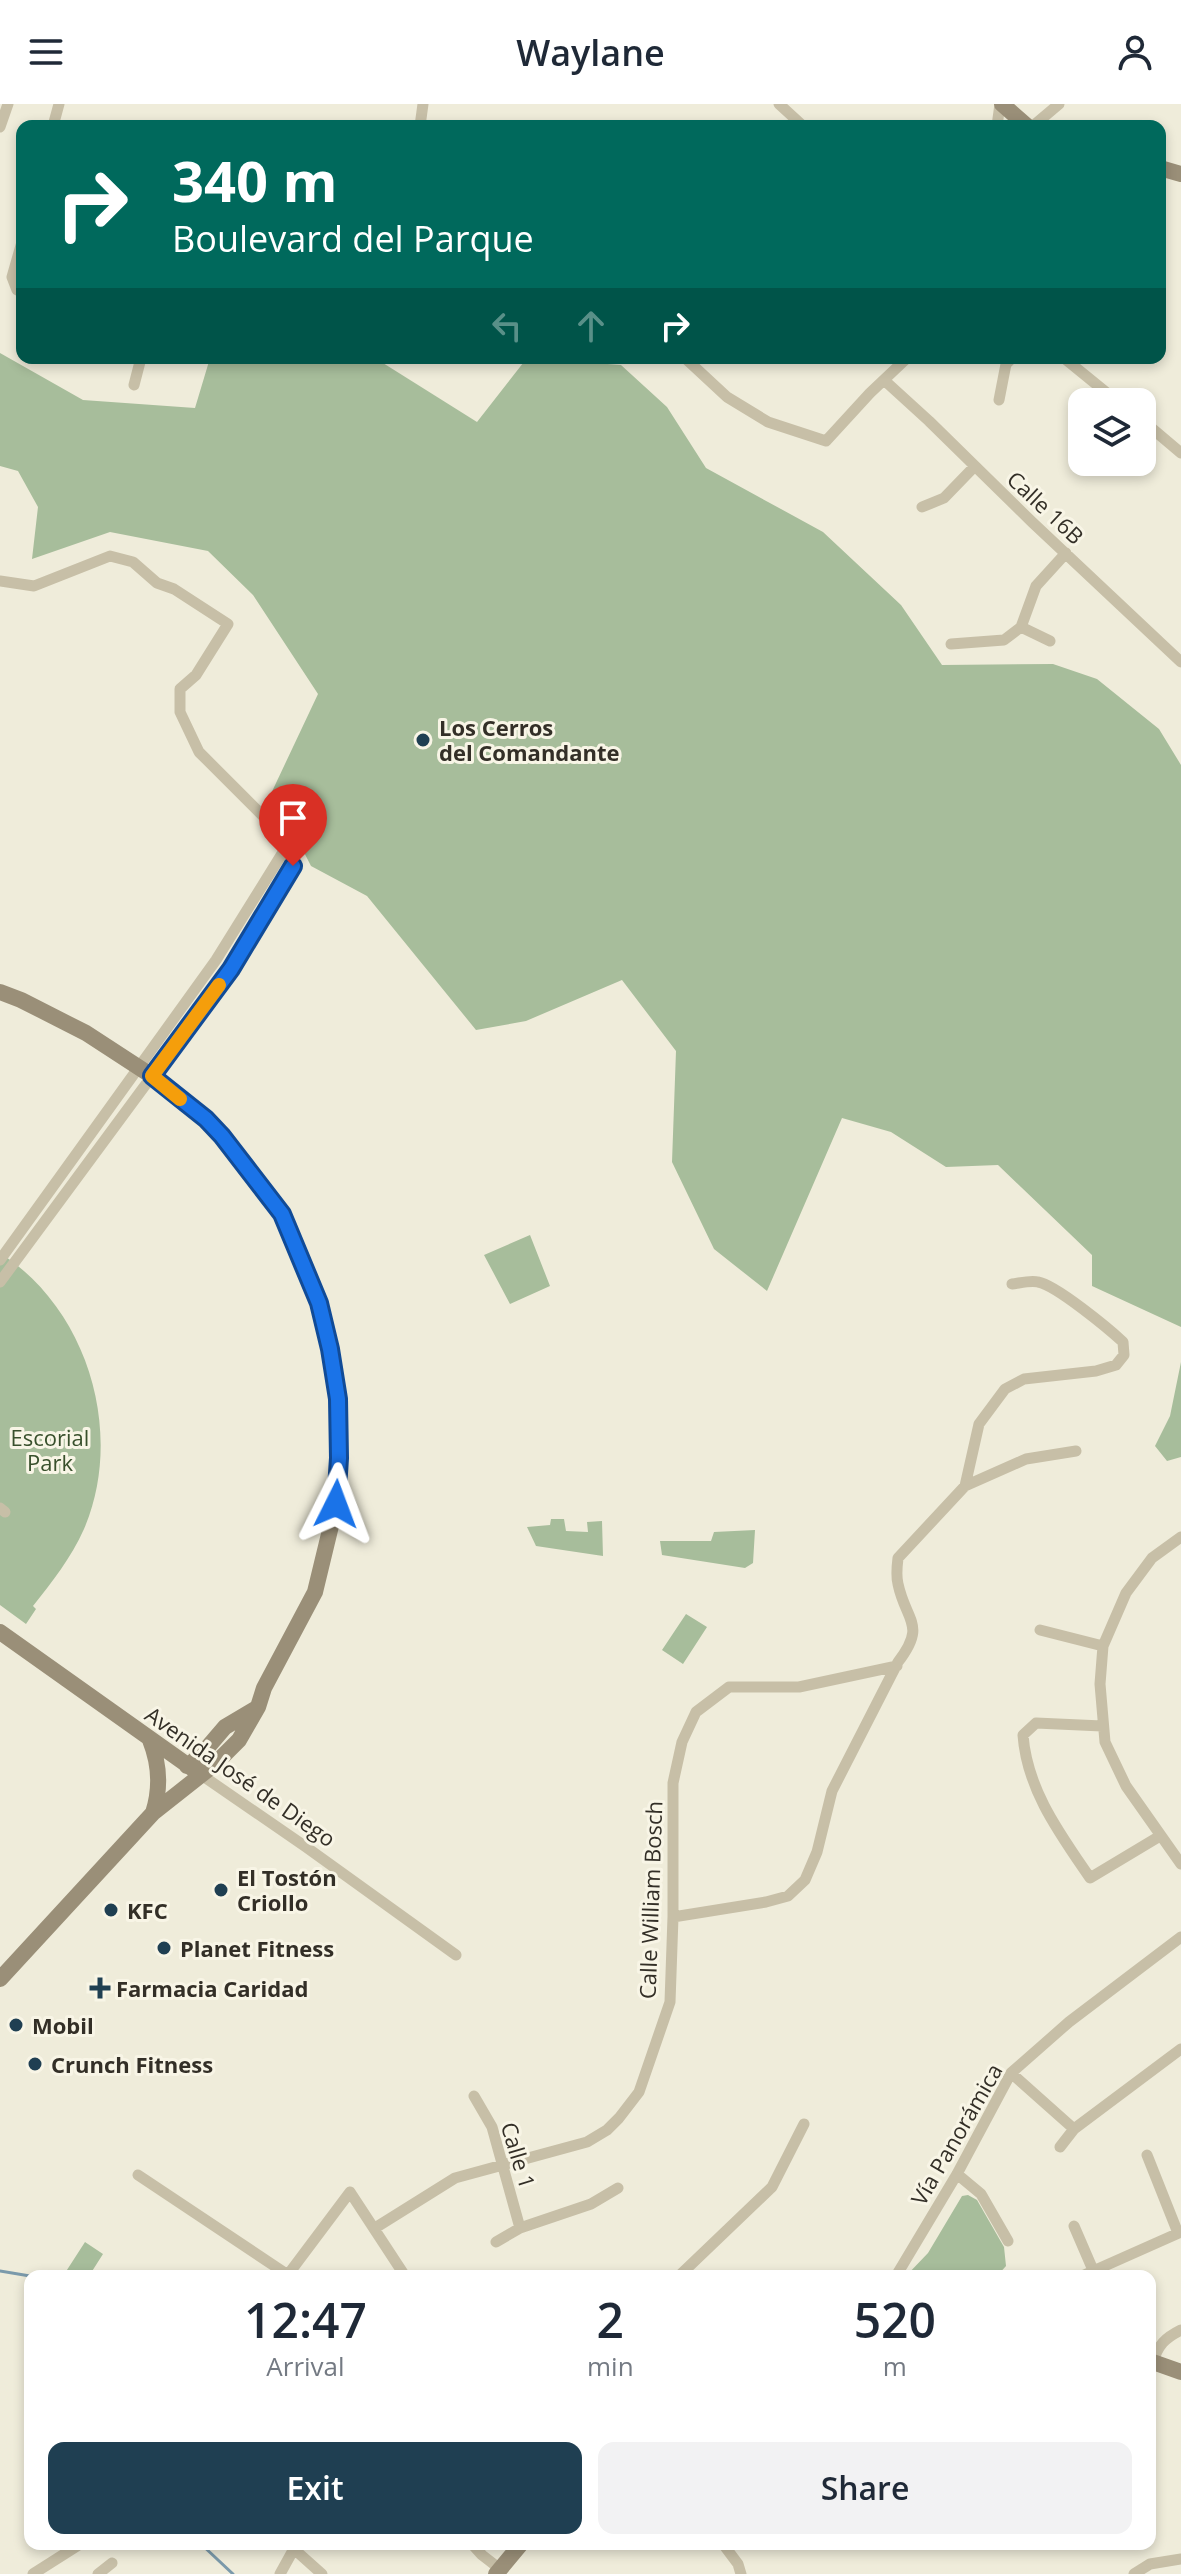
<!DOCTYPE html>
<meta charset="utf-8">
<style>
:root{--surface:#fff;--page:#f2f2f3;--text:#1f2937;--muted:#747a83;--accent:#1f3f52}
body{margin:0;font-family:"Open Sans",sans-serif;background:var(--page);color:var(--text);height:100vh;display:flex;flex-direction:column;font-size:30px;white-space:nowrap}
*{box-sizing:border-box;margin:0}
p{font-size:26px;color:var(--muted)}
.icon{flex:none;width:44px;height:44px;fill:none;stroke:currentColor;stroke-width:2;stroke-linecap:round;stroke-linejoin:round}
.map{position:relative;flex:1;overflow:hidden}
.details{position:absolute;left:24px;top:2166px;width:1132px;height:280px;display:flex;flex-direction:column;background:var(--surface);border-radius:16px;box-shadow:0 4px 12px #0003}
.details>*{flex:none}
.banner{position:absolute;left:16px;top:16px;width:1150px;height:244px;border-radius:16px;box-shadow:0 4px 12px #0003;background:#00695c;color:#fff;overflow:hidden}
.fabs{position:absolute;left:1068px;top:284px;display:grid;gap:16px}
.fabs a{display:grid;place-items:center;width:88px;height:88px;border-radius:16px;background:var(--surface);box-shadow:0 4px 12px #0003;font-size:40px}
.pin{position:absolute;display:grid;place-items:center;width:68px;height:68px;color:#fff;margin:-82px -34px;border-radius:50% 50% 50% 0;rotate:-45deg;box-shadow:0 0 8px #0007}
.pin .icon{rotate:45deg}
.me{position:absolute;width:88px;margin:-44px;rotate:3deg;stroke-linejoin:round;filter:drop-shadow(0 0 6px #0008)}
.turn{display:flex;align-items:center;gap:28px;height:168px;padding:0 24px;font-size:36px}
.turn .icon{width:104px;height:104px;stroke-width:2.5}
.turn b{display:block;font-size:56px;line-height:68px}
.lanes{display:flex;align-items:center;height:76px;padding:0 24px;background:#0003;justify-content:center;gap:40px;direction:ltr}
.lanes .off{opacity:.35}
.eta{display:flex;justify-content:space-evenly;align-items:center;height:136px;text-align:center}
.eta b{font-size:48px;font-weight:600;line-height:56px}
.button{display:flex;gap:16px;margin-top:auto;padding:16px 24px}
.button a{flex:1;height:92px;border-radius:16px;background:var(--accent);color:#fff;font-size:32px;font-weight:600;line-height:92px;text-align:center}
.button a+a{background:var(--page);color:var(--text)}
header{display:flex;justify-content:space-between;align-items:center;height:104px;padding:0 24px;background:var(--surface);font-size:36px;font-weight:600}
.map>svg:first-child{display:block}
.green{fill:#a7bd9b}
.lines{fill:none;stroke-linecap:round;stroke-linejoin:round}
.stream{stroke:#7b9aab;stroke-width:3}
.street{stroke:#c7bfa7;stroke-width:11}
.secondary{stroke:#9a8f78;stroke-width:16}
.route-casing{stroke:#114b97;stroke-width:20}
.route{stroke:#1a73e8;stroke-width:14}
.slow{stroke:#f59e0b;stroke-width:14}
.poi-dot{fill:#1f3f52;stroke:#f8f5e6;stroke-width:3}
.labels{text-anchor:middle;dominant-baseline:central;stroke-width:6;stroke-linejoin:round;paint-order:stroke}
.street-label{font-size:22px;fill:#332f27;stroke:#f8f5e6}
.poi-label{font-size:22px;font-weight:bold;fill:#332f27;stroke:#f8f5e6;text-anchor:start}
.park-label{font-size:22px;fill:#38502c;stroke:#f8f5e6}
</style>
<header><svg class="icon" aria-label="menu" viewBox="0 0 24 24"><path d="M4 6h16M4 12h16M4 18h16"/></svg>Waylane<svg class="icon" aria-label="person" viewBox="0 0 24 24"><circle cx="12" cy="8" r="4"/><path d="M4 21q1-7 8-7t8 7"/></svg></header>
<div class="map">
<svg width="1181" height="2470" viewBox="0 0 1181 2470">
<rect width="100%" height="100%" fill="#efecda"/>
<!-- green -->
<path class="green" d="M0 249 83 296 195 304 210 254H375L477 318 527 254 621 261 667 303 706 364 823 428 901 501 942 561 1053 560 1097 575 1159 625 1181 661V1223L1092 1182V1151L998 1061 946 1063 891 1028 842 1014 767 1187 714 1145 672 1058 676 947 622 876 526 917 476 926 367 792 311 762 287 715 268 696 318 590 253 491 208 447 110 428 32 455 38 403 18 367 0 362Z
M530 1131 550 1182 510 1200 484 1151Z
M0 1149C88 1205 125 1329 84 1425 71 1454 52 1478 33 1502L36 1505 26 1520 0 1501Z
M1181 1258V1353L1167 1357 1155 1342 1170 1312Z
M551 1415H564L566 1427 588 1428 587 1418 602 1417 603 1452 536 1442 527 1423 550 1421Z
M755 1426 753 1459 745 1464 662 1451 660 1437H711L714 1428Z
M686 1510 707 1523 683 1560 662 1546Z
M968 2091 977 2096 1004 2143 1006 2162 997 2172H906L928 2149 962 2092Z
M85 2138 103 2150 89 2172H70L65 2169Z"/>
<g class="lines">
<!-- stream -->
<path class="stream" d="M0 2167 30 2172
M201 2440 233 2470"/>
<!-- street -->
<path class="street" d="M779 0 803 22
M53 22 59 0
M420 22 423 0
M997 22 1000 0
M1033 22 1059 0
M0 23 8 0
M22 138 12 173 17 186 22 187
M685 254 727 293 768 318 826 337 870 289 907 254
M1064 254 1118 298
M884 276 929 317 1032 418 1181 558
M134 281 141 254
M999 296 1006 260 1012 254
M1142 316 1181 349
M922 403 944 394 974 363
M0 477 34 482 110 452 133 458 157 479 174 485 228 520 196 571 180 585V608L199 648 274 723 293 762 231 865 0 1178
M1021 523 1050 537
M951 540 1004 536 1021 523 1036 482 1066 449
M0 1156 216 856 285 745
M965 1382 1026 1355 1076 1347
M0 1404 5 1408
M1181 1433 1152 1454 1126 1489 1103 1542 1100 1580 1105 1638 1126 1682 1181 1760
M1040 1526 1103 1542
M1102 1622 1036 1619 1023 1631C1027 1686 1060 1730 1090 1774L1160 1732
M200 1670 306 1743 456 1851
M673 1813 766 1798 788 1792 805 1776 817 1748 832 1687 898 1558C927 1520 906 1518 898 1480 896 1472 897 1462 898 1454L965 1382 979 1320 1005 1285 1024 1275 1096 1267 1116 1261 1124 1251 1123 1238C1109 1225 1056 1181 1038 1178 1031 1176 1020 1179 1012 1180
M1011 1969 1074 2025
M474 1992 492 2023 520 2124
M1060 2043 1074 2025 1181 1945
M1147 2051 1178 2129
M957 2070 981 2090 1008 2137
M138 2071 288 2171
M1074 2122 1093 2166
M375 2124 455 2074 587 2038 607 2026 619 2014 639 1988 670 1898 673 1813V1679L682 1638 696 1608 729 1583H799L897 1562
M496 2138 520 2124 591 2100 618 2084
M287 2172 350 2088 405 2172
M679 2172 772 2083 804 2020
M896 2172 957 2070 1011 1969 1069 1918 1181 1833
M1082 2172 1181 2128
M1153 2258C1158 2241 1165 2234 1181 2226
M472 2440 482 2451 500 2465
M723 2440 738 2460 741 2470
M294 2445 322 2470
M33 2470 80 2440
M98 2470 112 2459
M280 2470 296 2441
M1134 2470 1150 2460 1181 2455"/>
<!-- secondary -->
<path class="secondary" d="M1002 0 1027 22
M1160 64 1181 70
M0 888 21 896 86 929 152 972 206 1015 222 1032 282 1110 319 1199 330 1245 338 1295 339 1354 337 1397 315 1488 264 1584 258 1603 239 1636 215 1660 153 1709 0 1875
M0 1528 200 1670
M150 1636C160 1661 161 1684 153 1709
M187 1662 201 1651 225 1623 257 1604
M1150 2257 1181 2268
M496 2470 521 2440"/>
</g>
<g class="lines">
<defs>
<path id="route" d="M293 762 231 865 152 972 206 1015 222 1032 282 1110 319 1199 330 1245 338 1295 339 1354 336 1400"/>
</defs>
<!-- route casing -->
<use href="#route" class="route-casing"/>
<!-- route -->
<use href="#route" class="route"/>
<!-- slow -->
<path class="slow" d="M180 995 152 972 219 881"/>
</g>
<!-- markers -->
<g class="poi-dot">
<circle cx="423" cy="636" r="8"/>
<circle cx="221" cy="1786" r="8"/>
<circle cx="111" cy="1806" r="8"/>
<circle cx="164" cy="1844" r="8"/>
<path d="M96 1872h8v8h8v8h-8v8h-8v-8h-8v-8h8z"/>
<circle cx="16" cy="1921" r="8"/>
<circle cx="35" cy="1960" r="8"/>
</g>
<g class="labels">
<!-- street labels -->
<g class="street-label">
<text transform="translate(1046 403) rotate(43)">Calle 16B</text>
<text transform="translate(241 1672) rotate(35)">Avenida José de Diego</text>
<text transform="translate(650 1796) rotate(-88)">Calle William Bosch</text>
<text transform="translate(956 2030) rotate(-60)">Vía Panorámica</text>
<text transform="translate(519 2051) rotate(73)">Calle 1</text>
</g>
<!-- poi labels -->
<g class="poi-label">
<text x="439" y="623">Los Cerros<tspan x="439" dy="25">del Comandante</tspan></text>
<text x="237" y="1773">El Tostón<tspan x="237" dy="25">Criollo</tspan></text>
<text x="127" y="1806">KFC</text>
<text x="180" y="1844">Planet Fitness</text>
<text x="116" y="1884">Farmacia Caridad</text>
<text x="32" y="1921">Mobil</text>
<text x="51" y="1960">Crunch Fitness</text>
</g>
<!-- park labels -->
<g class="park-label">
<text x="50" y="1333">Escorial<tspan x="50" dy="25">Park</tspan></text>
</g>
</g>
</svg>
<div class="fabs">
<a><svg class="icon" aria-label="layers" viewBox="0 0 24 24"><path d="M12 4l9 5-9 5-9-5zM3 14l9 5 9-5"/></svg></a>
</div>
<div class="pin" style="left:293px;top:762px;background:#d93025"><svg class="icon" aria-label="arrive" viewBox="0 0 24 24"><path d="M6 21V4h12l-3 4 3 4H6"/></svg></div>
<svg class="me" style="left:336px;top:1400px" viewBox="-20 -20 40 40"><path d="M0-17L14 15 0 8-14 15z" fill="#1a73e8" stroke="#fff" stroke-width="4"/></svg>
<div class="banner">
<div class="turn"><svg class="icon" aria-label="right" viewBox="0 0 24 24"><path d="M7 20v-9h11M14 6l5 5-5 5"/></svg><div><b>340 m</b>Boulevard del Parque</div></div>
<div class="lanes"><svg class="icon off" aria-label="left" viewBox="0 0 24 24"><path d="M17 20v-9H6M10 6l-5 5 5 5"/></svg><svg class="icon off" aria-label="ahead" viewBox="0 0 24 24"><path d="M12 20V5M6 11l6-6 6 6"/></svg><svg class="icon" aria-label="right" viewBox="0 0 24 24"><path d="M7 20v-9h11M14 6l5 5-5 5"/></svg></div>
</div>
<section class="details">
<div class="eta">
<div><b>12:47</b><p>Arrival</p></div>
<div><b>2</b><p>min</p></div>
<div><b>520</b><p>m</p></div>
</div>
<div class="button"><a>Exit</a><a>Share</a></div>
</section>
</div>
